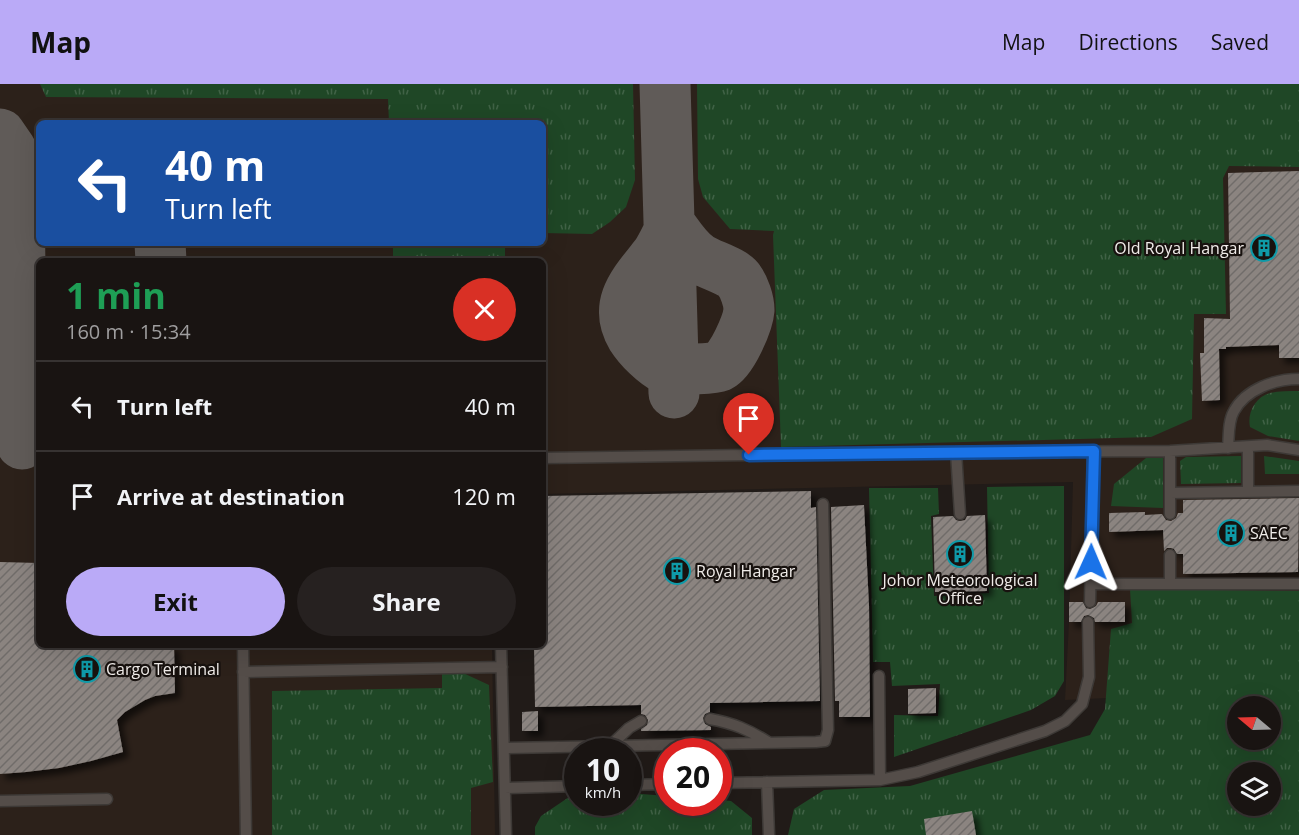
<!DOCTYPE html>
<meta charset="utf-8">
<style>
:root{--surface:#191412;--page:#262120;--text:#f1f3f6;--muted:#9f9e9f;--line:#373332;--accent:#baaaf7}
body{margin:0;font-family:"Open Sans",sans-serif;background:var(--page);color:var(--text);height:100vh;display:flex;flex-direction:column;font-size:22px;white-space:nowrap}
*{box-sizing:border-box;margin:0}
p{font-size:20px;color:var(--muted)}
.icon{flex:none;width:33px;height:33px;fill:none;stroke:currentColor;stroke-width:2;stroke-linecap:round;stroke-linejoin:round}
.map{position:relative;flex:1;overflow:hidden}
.drawer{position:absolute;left:36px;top:174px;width:510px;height:390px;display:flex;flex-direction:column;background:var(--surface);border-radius:9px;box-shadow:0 6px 24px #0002,0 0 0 2px var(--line)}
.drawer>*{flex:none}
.guide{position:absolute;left:36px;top:36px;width:510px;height:126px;border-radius:9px;box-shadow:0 6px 24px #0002,0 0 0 2px var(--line);background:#1a4fa0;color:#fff;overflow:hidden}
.needle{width:39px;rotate:289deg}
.fabs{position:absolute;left:1227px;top:612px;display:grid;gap:12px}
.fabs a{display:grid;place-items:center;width:54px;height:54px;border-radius:50%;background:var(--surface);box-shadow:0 6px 24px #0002,0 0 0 2px var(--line);font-size:30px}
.speed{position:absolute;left:564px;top:654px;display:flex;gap:12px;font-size:30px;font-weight:700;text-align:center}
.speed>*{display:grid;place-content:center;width:78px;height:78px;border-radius:50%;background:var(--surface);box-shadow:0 6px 24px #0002,0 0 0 2px var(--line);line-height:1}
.speed small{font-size:15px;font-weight:400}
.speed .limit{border:9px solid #d22;background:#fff;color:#111}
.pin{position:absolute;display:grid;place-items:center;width:51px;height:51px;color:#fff;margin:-62px -26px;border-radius:50% 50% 50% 0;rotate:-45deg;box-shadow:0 0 6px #0007}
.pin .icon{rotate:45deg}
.me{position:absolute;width:66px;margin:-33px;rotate:1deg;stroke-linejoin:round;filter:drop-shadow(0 0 4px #0008)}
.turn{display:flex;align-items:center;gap:21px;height:126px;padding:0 30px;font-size:27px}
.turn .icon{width:78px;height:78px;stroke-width:2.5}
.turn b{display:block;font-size:42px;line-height:51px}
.round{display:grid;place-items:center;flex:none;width:63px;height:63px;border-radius:32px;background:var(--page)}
.summary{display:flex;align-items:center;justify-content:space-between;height:102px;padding:0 30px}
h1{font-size:36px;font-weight:700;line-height:45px;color:#1e9e55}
.action{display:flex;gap:12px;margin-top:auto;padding:12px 30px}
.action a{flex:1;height:69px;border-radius:36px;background:var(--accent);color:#111;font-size:24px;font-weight:700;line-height:69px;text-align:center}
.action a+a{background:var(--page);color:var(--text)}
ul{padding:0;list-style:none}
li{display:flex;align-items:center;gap:18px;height:90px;padding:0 30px;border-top:2px solid var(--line)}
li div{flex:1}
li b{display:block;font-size:22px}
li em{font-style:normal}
header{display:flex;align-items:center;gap:36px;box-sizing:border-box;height:84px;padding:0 30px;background:var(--accent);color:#111}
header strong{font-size:28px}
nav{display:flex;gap:33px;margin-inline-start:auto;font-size:21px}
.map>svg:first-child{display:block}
.built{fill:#2c211a;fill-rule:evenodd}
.grass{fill:url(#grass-tufts);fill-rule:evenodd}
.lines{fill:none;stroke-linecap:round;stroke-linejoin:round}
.taxiway{stroke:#605b58;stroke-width:51}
.building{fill:url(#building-hatch);filter:url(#shadow)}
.service-casing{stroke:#3d3936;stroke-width:13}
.service{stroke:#544d49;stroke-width:10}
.route-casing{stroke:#114b97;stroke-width:15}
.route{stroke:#1a73e8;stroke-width:10}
.labels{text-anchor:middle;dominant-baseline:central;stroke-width:4.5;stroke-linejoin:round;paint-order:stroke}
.poi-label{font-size:16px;fill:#f0ece9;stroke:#18120f;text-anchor:start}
</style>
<header>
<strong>Map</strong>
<nav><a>Map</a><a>Directions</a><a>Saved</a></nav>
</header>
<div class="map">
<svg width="1299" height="751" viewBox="0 0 1299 751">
<defs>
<pattern id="grass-tufts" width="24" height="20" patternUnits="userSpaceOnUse" patternTransform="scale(1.5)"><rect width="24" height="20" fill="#1f4726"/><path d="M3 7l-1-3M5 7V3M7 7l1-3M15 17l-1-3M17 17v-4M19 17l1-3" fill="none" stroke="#406246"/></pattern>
<pattern id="building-hatch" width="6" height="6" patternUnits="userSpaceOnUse" patternTransform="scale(1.5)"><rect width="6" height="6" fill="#8b8480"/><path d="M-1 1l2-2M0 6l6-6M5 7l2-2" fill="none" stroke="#706c69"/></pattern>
<filter id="shadow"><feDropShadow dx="5.5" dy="5.5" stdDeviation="3" flood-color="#0009"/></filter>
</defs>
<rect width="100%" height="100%" fill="#211b18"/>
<!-- built -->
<path class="built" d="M0 0H1299V605L1065 616 1069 538 1073 398 543 410V177H39V561H492L495 751H0ZM39 39H543V159H39Z"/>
<!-- grass -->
<path class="grass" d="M40 0H633L635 96 626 123 610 138 592 150 543 149V39H389L388 15 46 13Z
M697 0H1299V83L1229 82 1223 94 1226 230H1194L1192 335 1151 353 781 363 773 151 774 147 730 145 703 113 698 95Z
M393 159H505V177H393Z
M1299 307V357L1268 352 1250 343C1247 329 1255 313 1270 309 1279 307 1290 307 1299 307Z
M1241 372V399L1181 400 1180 377 1186 373Z
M1264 372 1299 377V390H1265Z
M1146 374H1163V424L1111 422 1114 400Z
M1064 402V597L1055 612 1031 626 894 673V631L938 632 940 600 892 602 890 578H873L869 404H938L939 430 931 432 934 512 989 509 987 403Z
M1130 505 1299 507V751H788L794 725 824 706 910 702 1090 651 1105 625 1111 545 1132 539ZM1238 622H1270V656H1238ZM1238 688H1270V722H1238Z
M442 588H461L489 601 493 698 471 704V751H272V607L442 604Z
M629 709 667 712 668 718H718L719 716 731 717 752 734V751H535V743L541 732 572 711H577L578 718H628Z"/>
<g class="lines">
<!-- taxiway -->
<path class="taxiway" d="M665 0 674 309
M0 50 11 66 19 101 22 360
M669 139C678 151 686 165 699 174 709 181 733 187 739 196 744 203 749 216 749 226 748 239 732 276 720 282 710 286 678 285 666 285 654 279 639 264 632 253 612 219 636 197 656 171 661 164 665 155 669 147
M160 159 161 177"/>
</g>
<!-- building -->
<path class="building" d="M1299 87V274H1279V261L1226 263V265H1219L1220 316 1202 317 1200 269H1204V234L1230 235 1228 89Z
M811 407V424L816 423 820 617 710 619V628L705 630 703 634 705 640 711 643V646L641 647V645L647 641 648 636 645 631 641 630V621L535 623 534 561H543V412Z
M1299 414 1298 488 1183 490V470H1177L1174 465 1171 464H1167L1164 467 1163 446 1109 448V429L1145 428V431L1162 430 1166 436 1171 437 1176 434 1178 429H1183V416Z
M864 421 869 522 870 633H839V617H835L831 423Z
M985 431 987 507 935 508 933 433 953 432 956 436 960 437 965 436 967 432Z
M0 478 39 479V561H174L175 609 155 612 145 616 125 628 117 636 123 668 91 677 59 684 26 688 0 690Z
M1069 518H1083L1086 524 1090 525 1096 522 1098 518H1125V538H1095L1094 534 1088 531 1084 532 1081 538H1069Z
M936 604V629L908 630V605Z
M538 627V647H522V628Z
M972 727 976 751H926L924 735Z"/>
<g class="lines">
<defs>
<path id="service" d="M1248 363V408
M1228 364C1229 352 1228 337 1234 327 1246 305 1275 295 1299 295
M956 368 960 430
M543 374 956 368 1170 367 1267 361 1299 366
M1170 409 1299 407
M1170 430V367
M1091 500H1299
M1170 500V471
M1090 518 1093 367
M243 561 246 751
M501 561 506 751
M243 588 502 583
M879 592 880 696
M710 635C733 639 749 646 768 658
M610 662 629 644 641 637
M504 664 816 658 825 657 828 646 823 420
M767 698 769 751
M718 699 880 696 918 688 1045 647 1065 637 1082 620 1089 593 1088 538
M628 701 668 700
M505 704 578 702
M0 717 107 715"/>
</defs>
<!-- service casing -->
<use href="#service" class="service-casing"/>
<!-- service -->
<use href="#service" class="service"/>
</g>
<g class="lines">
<defs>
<path id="route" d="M749 371 1094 367 1091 478"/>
</defs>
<!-- route casing -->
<use href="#route" class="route-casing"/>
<!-- route -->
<use href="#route" class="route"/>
</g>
<!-- icons -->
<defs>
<symbol id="building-ring" viewBox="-11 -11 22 22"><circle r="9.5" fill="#18120f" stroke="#0f9aa8" stroke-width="1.5"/><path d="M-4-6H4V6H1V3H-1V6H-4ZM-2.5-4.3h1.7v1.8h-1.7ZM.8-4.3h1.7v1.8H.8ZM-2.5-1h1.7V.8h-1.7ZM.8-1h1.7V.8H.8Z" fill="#0f9aa8"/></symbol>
</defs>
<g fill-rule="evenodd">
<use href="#building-ring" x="1249" y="149" width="30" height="30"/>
<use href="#building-ring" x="1216" y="434" width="30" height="30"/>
<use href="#building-ring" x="945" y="455" width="30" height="30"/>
<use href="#building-ring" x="662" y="472" width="30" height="30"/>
<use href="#building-ring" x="72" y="570" width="30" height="30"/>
</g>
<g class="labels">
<!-- poi labels -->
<g class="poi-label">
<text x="1244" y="164" text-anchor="end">Old Royal Hangar</text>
<text x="1250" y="449">SAEC</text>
<text x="696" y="487">Royal Hangar</text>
<text x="960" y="496" text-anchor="middle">Johor Meteorological<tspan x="960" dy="18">Office</tspan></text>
<text x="106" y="585">Cargo Terminal</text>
</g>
</g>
</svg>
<div class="fabs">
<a><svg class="needle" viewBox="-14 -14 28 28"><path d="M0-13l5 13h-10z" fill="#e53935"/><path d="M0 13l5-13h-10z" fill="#9f9e9f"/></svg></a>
<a><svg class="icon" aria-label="layers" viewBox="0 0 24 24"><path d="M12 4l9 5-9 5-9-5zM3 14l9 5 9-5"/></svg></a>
</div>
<div class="speed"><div>10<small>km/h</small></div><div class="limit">20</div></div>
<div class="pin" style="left:749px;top:371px;background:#d93025"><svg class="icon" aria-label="arrive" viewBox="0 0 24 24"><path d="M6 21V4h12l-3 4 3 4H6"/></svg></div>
<svg class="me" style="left:1091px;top:478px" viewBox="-20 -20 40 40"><path d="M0-17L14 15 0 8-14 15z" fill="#1a73e8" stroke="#fff" stroke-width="4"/></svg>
<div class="guide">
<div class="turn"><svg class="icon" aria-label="left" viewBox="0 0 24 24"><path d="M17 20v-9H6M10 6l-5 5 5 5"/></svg><div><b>40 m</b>Turn left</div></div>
</div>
<section class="drawer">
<div class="summary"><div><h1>1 min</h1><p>160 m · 15:34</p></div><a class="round" style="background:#d93025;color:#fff"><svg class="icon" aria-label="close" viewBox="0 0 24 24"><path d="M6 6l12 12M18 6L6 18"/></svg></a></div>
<ul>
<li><svg class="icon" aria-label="left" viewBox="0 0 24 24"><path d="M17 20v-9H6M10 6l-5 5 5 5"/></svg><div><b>Turn left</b></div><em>40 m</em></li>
<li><svg class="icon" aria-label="arrive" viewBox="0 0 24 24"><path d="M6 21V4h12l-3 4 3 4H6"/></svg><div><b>Arrive at destination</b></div><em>120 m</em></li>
</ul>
<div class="action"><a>Exit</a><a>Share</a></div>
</section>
</div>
